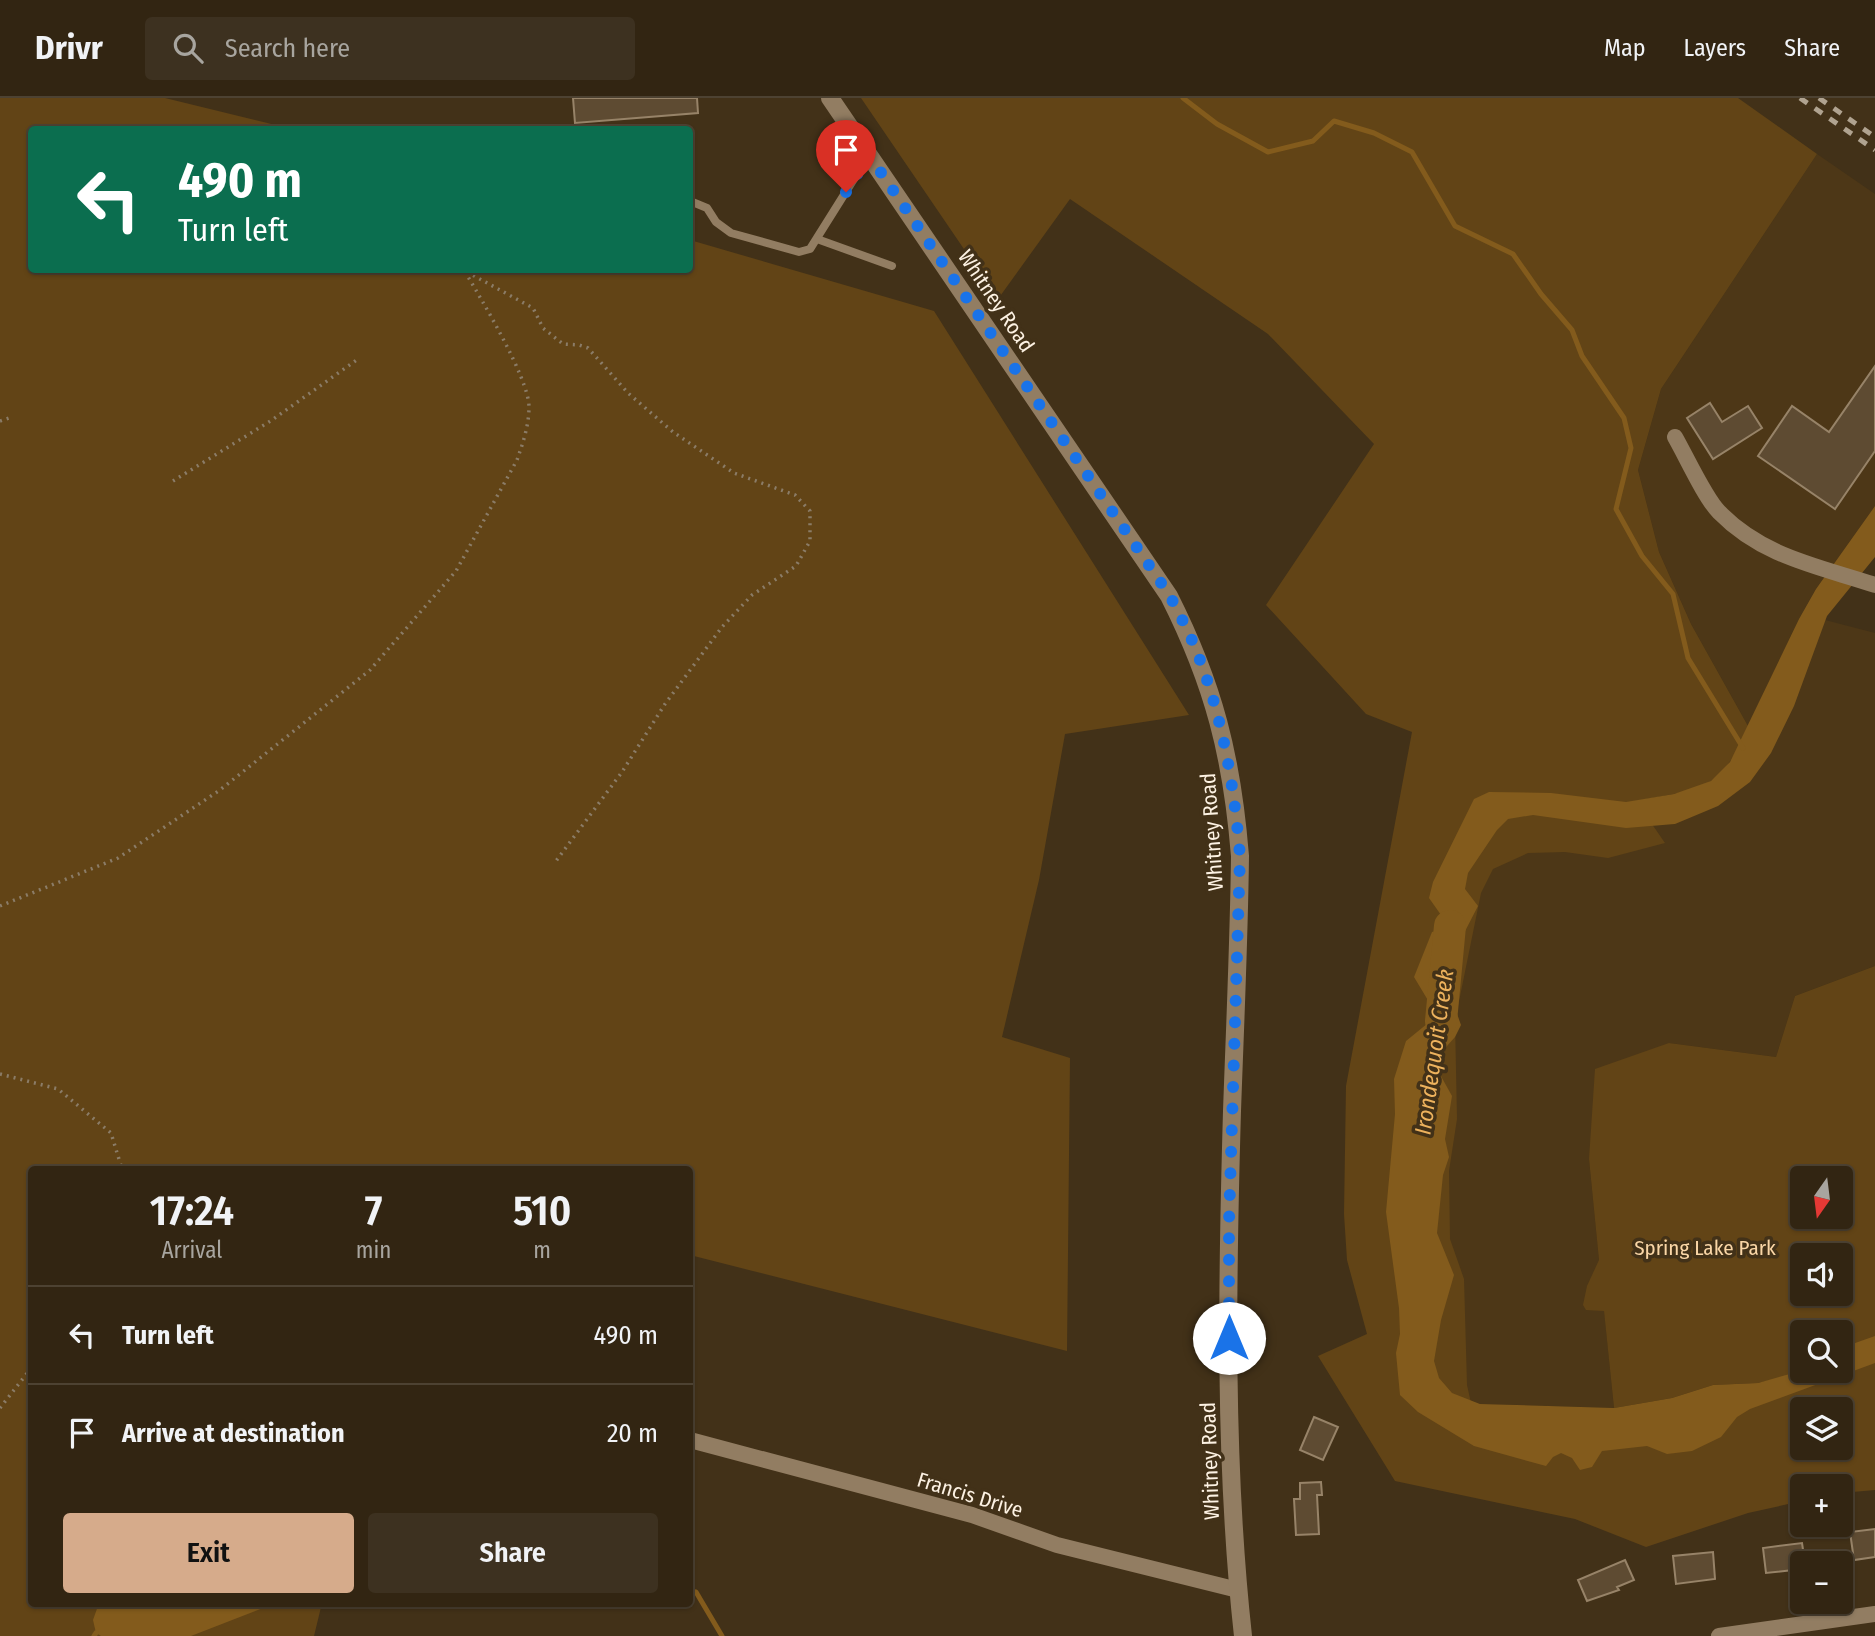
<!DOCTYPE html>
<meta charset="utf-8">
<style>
:root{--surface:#322512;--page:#3d3120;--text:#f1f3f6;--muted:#a8a59f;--line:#4d4232;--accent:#d6ab8b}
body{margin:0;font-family:"Fira Sans Condensed",sans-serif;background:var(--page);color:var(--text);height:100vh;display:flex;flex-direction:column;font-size:26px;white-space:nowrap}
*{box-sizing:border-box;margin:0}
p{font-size:23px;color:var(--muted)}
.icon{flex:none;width:38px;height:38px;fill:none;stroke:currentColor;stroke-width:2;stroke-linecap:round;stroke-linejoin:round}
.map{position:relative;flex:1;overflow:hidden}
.sheet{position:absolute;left:28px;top:1068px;width:665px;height:441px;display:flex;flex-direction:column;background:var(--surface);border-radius:7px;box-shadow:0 2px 5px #0004,0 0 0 2px var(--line)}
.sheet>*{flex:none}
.banner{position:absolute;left:28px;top:28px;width:665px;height:147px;border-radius:7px;box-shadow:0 2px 5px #0004,0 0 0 2px var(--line);background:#0b6e4f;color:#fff;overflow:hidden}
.needle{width:46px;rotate:194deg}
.tools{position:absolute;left:1790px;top:1068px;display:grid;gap:14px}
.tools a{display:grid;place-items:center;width:63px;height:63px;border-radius:7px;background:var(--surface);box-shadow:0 2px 5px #0004,0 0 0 2px var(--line);font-size:35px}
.pin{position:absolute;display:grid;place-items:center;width:60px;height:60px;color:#fff;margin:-72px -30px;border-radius:50% 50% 50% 0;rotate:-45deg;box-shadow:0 0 7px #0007}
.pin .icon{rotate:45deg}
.me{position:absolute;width:77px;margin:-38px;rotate:0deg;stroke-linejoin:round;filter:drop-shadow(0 0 5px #0008)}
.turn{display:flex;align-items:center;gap:24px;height:147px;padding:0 35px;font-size:32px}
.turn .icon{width:91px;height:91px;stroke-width:2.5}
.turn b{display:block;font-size:49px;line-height:60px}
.eta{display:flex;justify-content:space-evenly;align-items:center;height:119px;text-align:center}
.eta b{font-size:42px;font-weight:600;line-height:49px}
.cta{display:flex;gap:14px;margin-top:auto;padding:14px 35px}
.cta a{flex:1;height:80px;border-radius:7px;background:var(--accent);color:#111;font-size:28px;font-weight:600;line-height:80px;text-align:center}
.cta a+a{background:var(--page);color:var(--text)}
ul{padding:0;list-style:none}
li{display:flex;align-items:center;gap:21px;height:98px;padding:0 35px;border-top:2px solid var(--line)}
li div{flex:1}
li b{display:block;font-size:26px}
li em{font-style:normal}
header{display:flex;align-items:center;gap:42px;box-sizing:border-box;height:98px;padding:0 35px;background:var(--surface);border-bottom:2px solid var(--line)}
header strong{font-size:33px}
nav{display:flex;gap:38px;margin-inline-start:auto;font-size:24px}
.search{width:490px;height:63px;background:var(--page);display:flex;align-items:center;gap:18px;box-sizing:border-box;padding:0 24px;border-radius:7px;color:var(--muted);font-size:26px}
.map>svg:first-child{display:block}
.built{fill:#4d3717}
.green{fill:#624416;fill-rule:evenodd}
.water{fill:#835b1c}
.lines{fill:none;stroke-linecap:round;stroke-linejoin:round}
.stream{stroke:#835b1c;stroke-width:5}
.river{stroke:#835b1c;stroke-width:32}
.building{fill:#5e4b32;stroke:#978368;stroke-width:2}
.path{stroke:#8b7c67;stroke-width:3.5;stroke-dasharray:2 5;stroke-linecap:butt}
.service{stroke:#927d62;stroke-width:8}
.minor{stroke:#927d62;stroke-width:16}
.secondary{stroke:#927d62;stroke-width:18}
.rail{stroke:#b0a390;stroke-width:5;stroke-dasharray:9 9;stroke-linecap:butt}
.route{stroke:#1a73e8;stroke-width:12;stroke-dasharray:0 21.6}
.labels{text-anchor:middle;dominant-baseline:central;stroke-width:7;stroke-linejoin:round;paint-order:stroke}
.street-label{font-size:21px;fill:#fdf2e3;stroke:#423118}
.park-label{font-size:21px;fill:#fad6a6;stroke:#423118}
.water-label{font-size:23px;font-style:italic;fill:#edb25d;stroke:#423118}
</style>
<header>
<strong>Drivr</strong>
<div class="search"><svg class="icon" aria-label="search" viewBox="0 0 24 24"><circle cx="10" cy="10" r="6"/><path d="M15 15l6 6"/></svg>Search here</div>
<nav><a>Map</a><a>Layers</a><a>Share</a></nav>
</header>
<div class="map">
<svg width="1875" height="1538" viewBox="0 0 1875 1538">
<rect width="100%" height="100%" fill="#423118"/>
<!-- built -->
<path class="built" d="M1817 56 1875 96V408L1816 491 1799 521 1748 628 1691 526 1659 454 1638 372 1661 291Z
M1825 522 1875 535V868L1795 898 1776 959 1669 945 1589 1061 1614 1310 1480 1306 1452 1295 1443 1151 1451 895 1465 791 1497 732 1675 726 1814 549Z"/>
<!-- green -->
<path class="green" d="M0 0H165L292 31 32 32V172H690V142L934 213 1189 617 1065 636 1039 782 1002 939 1070 960 1067 1253 690 1157V1071H32V1505H322L314 1538H0Z
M861 0H1738L1817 56 1661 291 1638 372 1659 454 1691 526 1748 628C1739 647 1730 671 1711 683 1694 694 1657 699 1636 703L1665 745 1608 760 1565 754 1528 755 1493 771 1481 795 1455 923 1457 1021 1449 1073 1450 1141 1464 1181 1467 1287 1471 1305 1481 1322 1658 1327 1789 1278 1758 1285 1713 1287 1672 1300 1614 1310 1604 1213 1586 1212 1583 1207 1587 1188 1599 1162 1589 1061 1595 971 1669 945 1776 959 1795 898 1875 868V1392L1841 1395V1388H1802V1403L1748 1415 1646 1449 1575 1421 1395 1383 1318 1258 1367 1236 1347 1162 1344 1116 1346 988 1412 634 1366 616 1266 507 1374 346 1268 236 1070 101 998 201ZM1802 1080H1841V1118H1802ZM1802 1157H1841V1195H1802ZM1802 1234H1841V1272H1802ZM1802 1311H1841V1349H1802Z"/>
<!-- water -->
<path class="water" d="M1875 408V459L1827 518 1794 608 1771 655 1750 684 1718 708 1675 726 1626 730 1533 717 1508 721 1497 732 1468 775 1465 791 1478 808 1443 876 1461 927 1455 939 1447 948 1437 971 1452 998 1445 1041 1449 1059 1443 1077 1437 1135 1454 1177 1441 1222 1434 1263 1439 1280 1452 1295 1480 1306 1614 1310 1672 1300 1713 1287 1758 1285 1804 1272H1841V1250L1875 1238V1265L1750 1311 1737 1319 1721 1339 1692 1353 1667 1356 1647 1348 1602 1353 1592 1369 1580 1372 1572 1360 1561 1355 1553 1359 1546 1368 1474 1348 1418 1314 1400 1297 1396 1255 1400 1236 1399 1210 1386 1114 1395 1016 1394 981 1406 943 1433 921 1432 909 1414 879 1432 834 1445 830 1446 824 1429 800 1433 784 1474 701 1489 694 1551 695 1626 704 1674 696 1711 683 1730 664 1799 521 1816 491Z
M99 1505H276L191 1538H101L96 1535 93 1522Z"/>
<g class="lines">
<!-- stream -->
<path class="stream" d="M1183 0 1217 26 1268 54 1313 43 1334 23 1374 35 1412 54 1455 128 1513 156 1541 196 1572 232 1582 258 1624 320 1631 350 1616 411 1642 458 1673 496 1688 560 1743 650
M690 1493 696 1494 722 1538
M94 1538 96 1535"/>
<!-- river -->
<path class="river" d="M1441 923 1450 828"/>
</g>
<!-- building -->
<path class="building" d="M573 0H697L698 15 575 25Z
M1875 268V353L1835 411 1758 358 1792 308 1829 334Z
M1710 305 1722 324 1748 308 1762 330 1713 361 1687 320Z
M1314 1319 1338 1329 1323 1362 1300 1352Z
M1321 1384 1322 1397H1317L1319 1436 1296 1437 1294 1401H1300V1385Z
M1875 1431V1459L1854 1462 1850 1434Z
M1802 1445 1805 1465H1802V1471L1766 1475 1763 1450Z
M1713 1454 1715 1481 1676 1486 1673 1458Z
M1625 1462 1634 1482 1617 1489 1619 1492 1587 1503 1578 1482Z"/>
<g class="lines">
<!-- path -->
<path class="path" d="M467 174 533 210 543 230 563 246 579 247 588 250 628 295 673 334 734 375 795 397 810 413V443L796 468 752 497 722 529 665 606 622 674 556 763
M0 323 9 320
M173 383 272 322 358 261
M0 808 118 760 220 692 370 572 456 473 517 362C523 345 529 327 529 309 529 280 480 199 464 172
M0 976 58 991 111 1035 122 1071
M0 1310 32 1269"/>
<!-- service -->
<path class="service" d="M690 103 707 110 716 124 731 135 799 154 810 151 869 57
M817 141 892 168"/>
<!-- minor -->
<path class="minor" d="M1675 339C1686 358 1705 400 1719 414 1763 459 1818 468 1875 487
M690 1342 972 1417 1057 1447 1238 1492
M1719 1538 1875 1516"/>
<!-- secondary -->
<path class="secondary" d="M830 0 1169 498C1214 587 1232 659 1240 758 1239 843 1235 928 1232 1013 1227 1186 1224 1365 1243 1538"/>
<!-- rail -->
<path class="rail" d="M1800 0 1875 52
M1819 0 1875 39"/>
</g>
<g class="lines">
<!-- route -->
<path class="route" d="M846 94 869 57 1170 498C1178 514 1187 530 1194 547 1222 614 1234 686 1240 758L1229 1124V1240"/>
</g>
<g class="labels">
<!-- street labels -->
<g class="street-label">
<text transform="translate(996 203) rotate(56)">Whitney Road</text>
<text transform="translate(1212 734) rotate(-94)">Whitney Road</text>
<text transform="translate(1210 1363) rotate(-92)">Whitney Road</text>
<text transform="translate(970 1397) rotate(17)">Francis Drive</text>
</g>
<!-- park labels -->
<g class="park-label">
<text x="1705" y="1150">Spring Lake Park</text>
</g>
<!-- water labels -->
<g class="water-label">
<text transform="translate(1434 954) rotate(-82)">Irondequoit Creek</text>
</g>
</g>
</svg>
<div class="tools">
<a><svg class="needle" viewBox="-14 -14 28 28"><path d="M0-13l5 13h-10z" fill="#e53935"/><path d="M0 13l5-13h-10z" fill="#a8a59f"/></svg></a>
<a><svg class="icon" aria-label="sound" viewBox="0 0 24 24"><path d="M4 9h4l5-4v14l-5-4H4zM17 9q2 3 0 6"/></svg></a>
<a><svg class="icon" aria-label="search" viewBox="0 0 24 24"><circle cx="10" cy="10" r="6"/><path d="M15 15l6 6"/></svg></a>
<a><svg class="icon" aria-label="layers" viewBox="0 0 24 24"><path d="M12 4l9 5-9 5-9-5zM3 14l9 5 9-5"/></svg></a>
<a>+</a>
<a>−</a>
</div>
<div class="pin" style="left:846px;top:94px;background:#d93025"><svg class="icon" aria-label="arrive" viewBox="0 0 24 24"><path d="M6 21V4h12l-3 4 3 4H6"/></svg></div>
<svg class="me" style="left:1229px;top:1240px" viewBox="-20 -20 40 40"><circle r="19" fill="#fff"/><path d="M0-13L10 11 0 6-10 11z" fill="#1a73e8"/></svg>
<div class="banner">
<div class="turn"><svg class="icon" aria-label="left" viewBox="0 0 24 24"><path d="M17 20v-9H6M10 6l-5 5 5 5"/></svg><div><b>490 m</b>Turn left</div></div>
</div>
<section class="sheet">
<div class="eta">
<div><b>17:24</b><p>Arrival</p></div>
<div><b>7</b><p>min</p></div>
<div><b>510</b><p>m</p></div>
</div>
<ul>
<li><svg class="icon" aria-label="left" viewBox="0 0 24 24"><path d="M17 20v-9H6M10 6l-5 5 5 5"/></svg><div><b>Turn left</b></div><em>490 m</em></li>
<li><svg class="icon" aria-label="arrive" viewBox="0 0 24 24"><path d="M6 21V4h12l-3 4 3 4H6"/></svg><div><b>Arrive at destination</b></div><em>20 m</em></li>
</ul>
<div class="cta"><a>Exit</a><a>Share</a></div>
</section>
</div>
